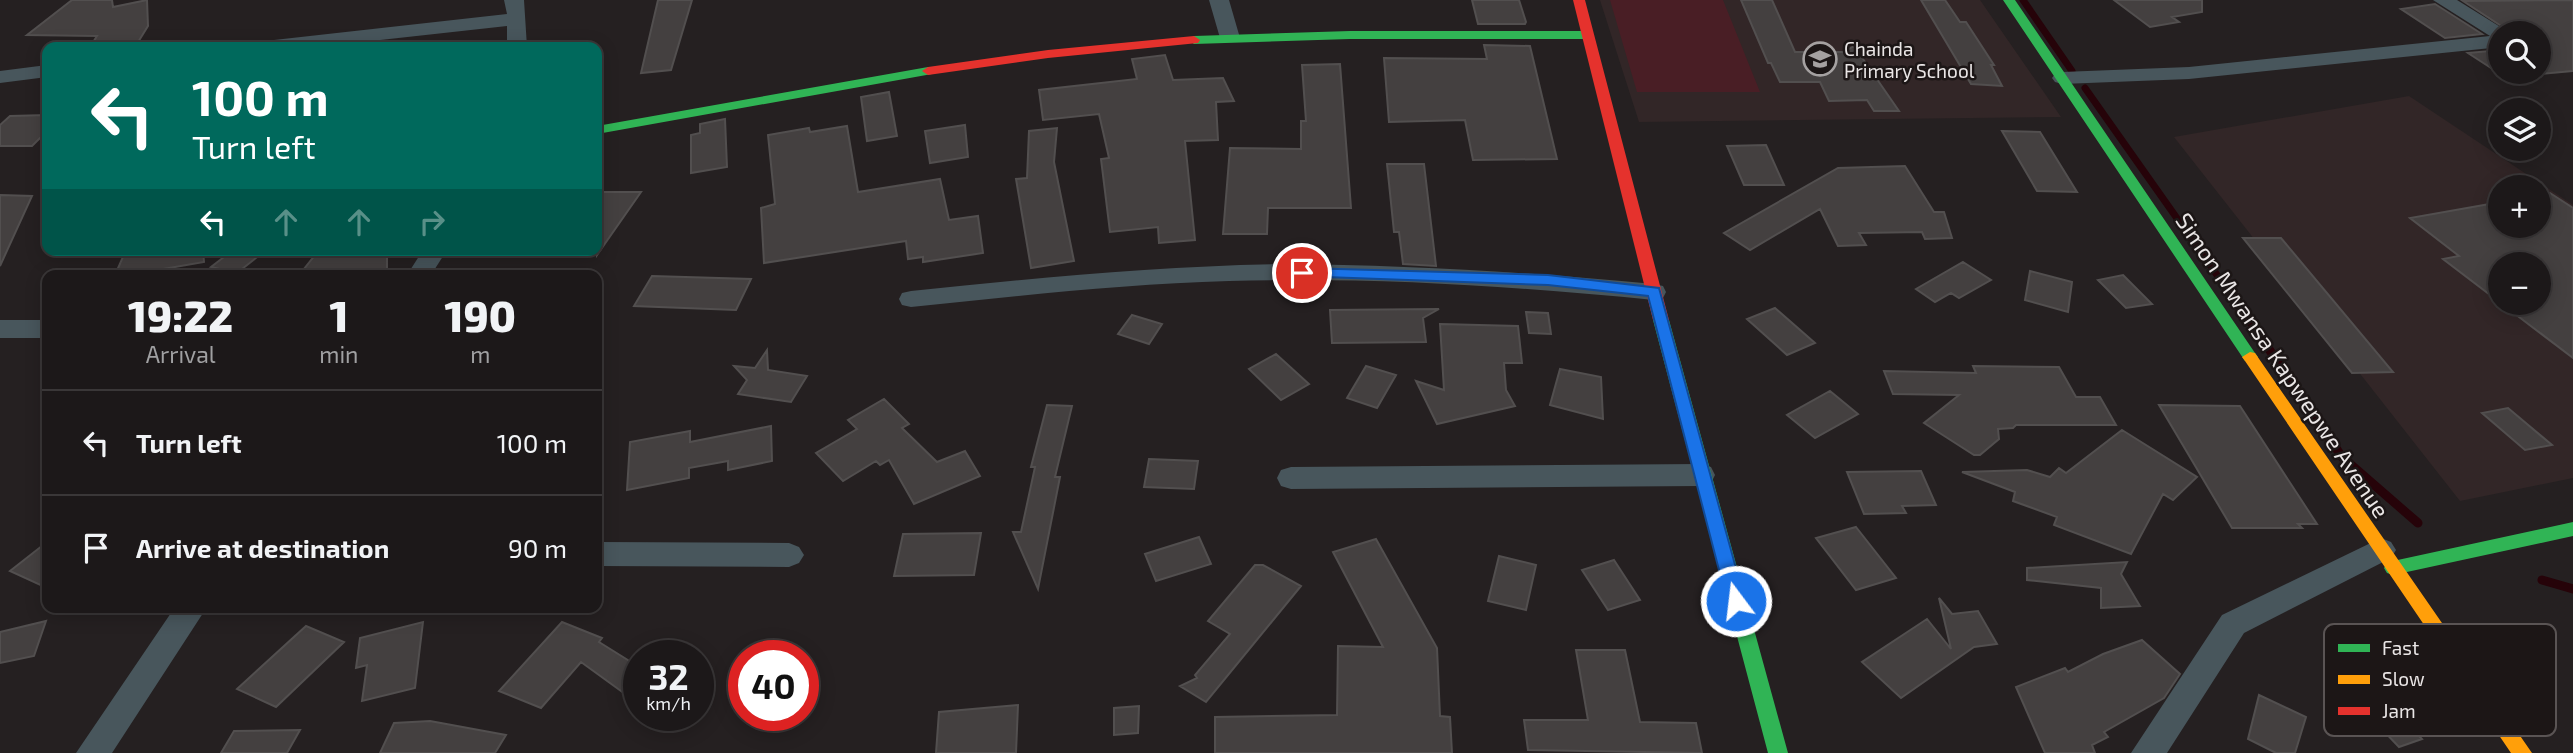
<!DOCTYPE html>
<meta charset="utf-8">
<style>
:root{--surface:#1c1819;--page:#252122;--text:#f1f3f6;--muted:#a0a0a2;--line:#3a3738}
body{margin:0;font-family:"Exo 2",sans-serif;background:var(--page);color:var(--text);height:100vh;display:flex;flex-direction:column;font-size:26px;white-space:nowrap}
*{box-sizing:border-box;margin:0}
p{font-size:23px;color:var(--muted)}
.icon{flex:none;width:38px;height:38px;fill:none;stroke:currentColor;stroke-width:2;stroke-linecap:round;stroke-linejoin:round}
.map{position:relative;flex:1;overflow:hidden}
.sheet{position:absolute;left:42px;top:270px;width:560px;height:343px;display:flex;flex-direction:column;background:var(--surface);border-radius:14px;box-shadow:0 4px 18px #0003,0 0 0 2px var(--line)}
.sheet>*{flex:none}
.banner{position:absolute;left:42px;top:42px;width:560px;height:214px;border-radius:14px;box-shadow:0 4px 18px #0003,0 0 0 2px var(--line);background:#00695c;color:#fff;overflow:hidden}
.fabs{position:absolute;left:2488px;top:21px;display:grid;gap:14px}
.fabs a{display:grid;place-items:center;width:63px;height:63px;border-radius:50%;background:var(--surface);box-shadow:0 4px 18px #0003,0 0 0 2px var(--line);font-size:35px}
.speed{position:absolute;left:623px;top:640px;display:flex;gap:14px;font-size:35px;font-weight:700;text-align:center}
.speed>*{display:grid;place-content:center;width:91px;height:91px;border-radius:50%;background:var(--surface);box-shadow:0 4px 18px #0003,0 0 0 2px var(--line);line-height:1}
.speed small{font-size:18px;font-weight:400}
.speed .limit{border:10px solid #d22;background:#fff;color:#111}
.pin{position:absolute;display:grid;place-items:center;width:60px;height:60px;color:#fff;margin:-30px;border:4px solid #fff;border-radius:50%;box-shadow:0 2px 7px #0007}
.me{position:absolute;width:77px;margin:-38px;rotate:345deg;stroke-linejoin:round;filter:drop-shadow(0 0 5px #0008)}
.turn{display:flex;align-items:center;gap:24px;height:147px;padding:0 35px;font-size:32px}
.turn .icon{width:91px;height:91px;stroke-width:2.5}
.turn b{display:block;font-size:49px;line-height:60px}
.lanes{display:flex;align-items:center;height:66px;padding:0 35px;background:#0003;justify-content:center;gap:35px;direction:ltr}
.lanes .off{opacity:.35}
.eta{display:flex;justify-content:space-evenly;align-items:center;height:119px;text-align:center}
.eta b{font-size:42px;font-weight:800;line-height:49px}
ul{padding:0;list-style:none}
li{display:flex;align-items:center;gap:21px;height:105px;padding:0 35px;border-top:2px solid var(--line)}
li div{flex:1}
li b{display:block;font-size:26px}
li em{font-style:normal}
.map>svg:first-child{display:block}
.built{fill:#322627;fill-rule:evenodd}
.green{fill:#491e25}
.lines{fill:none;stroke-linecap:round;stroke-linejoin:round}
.stream-far1{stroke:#260309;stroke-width:7}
.stream{stroke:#260309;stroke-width:9}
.building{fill:#444040;stroke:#524f4f;stroke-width:2;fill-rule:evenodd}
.street{fill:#48565c;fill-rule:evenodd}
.fast{fill:#30b455;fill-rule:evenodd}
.slow{fill:#ff9f0a;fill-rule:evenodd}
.jam{fill:#e5322d;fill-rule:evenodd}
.route{fill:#1a73e8;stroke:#114b97;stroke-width:2}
.labels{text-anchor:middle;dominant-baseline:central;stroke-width:5;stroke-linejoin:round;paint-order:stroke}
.far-poi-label{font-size:19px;fill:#eae6e6;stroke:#1c1616;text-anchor:start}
.street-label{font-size:23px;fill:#eae6e6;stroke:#1c1616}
.key{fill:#1c1616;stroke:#5a5454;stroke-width:2}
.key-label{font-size:19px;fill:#eae6e6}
</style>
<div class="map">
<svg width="2573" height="753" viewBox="0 0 2573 753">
<rect width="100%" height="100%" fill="#252021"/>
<!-- built -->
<path class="built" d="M1600 0H1980L2061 117 1639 122Z
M2409 96 2573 205V478L2460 501 2174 137ZM2501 187H2539V226H2501ZM2501 264H2539V303H2501Z"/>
<!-- green -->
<path class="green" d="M1610 0H1723L1760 92H1637Z"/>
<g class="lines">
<!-- stream-far1 -->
<path class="stream-far1" d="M2023 0 2072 71
M2085 88 2253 326"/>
<!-- stream -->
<path class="stream" d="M2252 324 2342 457 2418 523
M2542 580 2573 589"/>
</g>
<!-- building -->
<path class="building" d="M72 0H112L113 7 147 0 148 26 135 47H90L97 36 27 35Z
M658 0H692L671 70 641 73Z
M1472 0H1519L1526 22 1525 24H1478Z
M1741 0H1772L1795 52H1844L1854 46 1899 111H1874L1867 100 1829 101 1820 82H1780L1771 63H1768Z
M1921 0H1945L1960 22H1966L1994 65H1991L2002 86 1971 84Z
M2114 0H2202V12L2172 17 2179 22 2150 27Z
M2573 0V71L2505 77 2468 53 2501 50V72H2539V33H2512L2463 1Z
M2435 4 2482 34 2445 38 2401 9Z
M1484 45 1530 46 1557 159 1473 160 1465 120 1389 122 1384 58 1487 59Z
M1165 55 1173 80 1223 78 1234 101 1216 102 1218 140 1185 141 1195 240 1159 243 1158 227 1110 232 1101 159 1109 158 1099 114 1043 120 1039 90 1137 79 1132 59Z
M1340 64 1351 208H1268L1267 234H1223L1230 148 1301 149V121H1306L1302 65Z
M889 92 897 136 867 141 861 97Z
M47 115V131L32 146H0V125L10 116Z
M725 119 727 167 691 173V135L700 133V124Z
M965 125 968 157 930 163 925 131Z
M847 126 858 192 940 179 949 220 978 216 983 253 923 262V257L908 259 906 241 764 263 761 208 775 204 768 135 809 128 810 132Z
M1057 128 1054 162 1074 261 1031 268 1016 179 1027 178 1029 131Z
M2002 131 2040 132 2077 192 2037 191Z
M1766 145 1784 185H1744L1727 146Z
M1387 164H1424L1436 266 1403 264 1399 232H1394Z
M1905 166 1934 212H1944L1952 238 1925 239 1922 232 1859 233 1866 245 1838 246 1820 209 1750 250 1724 233 1838 168Z
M597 192H641L597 255Z
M2550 193 2573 208V358L2443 259 2459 256 2410 218 2501 202V226H2539V195ZM2501 264H2539V303H2501Z
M0 195 32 196 0 266Z
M2243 238H2281L2393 372 2352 373Z
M126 250H203L204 262 158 270 156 275H115Z
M233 250H266L237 273 211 267Z
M319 250H353L350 255 387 256V275L300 274Z
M1963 262 1991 280 1959 298 1951 293 1935 302 1916 289Z
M2030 271 2072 282 2068 312 2025 300Z
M2123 275 2152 304 2126 308 2098 280Z
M652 276 751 279 736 310 634 306Z
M1775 308 1815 343 1787 355 1747 319Z
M1439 309 1423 318 1426 342 1332 343 1330 310Z
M1526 312 1548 313 1551 334 1529 333Z
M1132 315 1162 324 1149 344 1118 334Z
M1440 324 1518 326 1522 363H1504L1506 390 1515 406 1437 424 1416 381 1444 390Z
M767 350 768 370 807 376 791 402 738 394 747 380 734 366 755 368Z
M1276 354 1309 384 1281 400 1249 369Z
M1366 366 1396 375 1377 408 1347 398Z
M1973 366 2059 367 2076 397H2100L2116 425H2016L2013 428 1998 429 1999 439 1980 455H1974L1924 423 1959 395 1893 394 1884 371 1976 373Z
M1560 369 1601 377 1603 419 1550 405Z
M1830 391 1858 414 1815 438 1787 415Z
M884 399 909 424 902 428 937 462 965 451 980 476 914 504 889 460 880 465 876 461 843 481 816 453 857 429 848 420Z
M1047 405 1072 406 1055 477H1060L1038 589 1013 532H1021L1035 467H1031Z
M2159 405 2240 406 2317 524H2298L2302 528H2232Z
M2508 408 2552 445 2525 450 2482 413Z
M771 426 772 461 728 470V461L689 468V478L627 490 630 442 690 431V442Z
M2122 430 2197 477 2173 500 2163 494 2131 554 2054 525 2057 517 2013 501 2015 492 1962 472 2027 470 2050 477 2059 468 2066 473Z
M1149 459 1198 461 1194 489 1144 487Z
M1921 471 1936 505 1902 506 1906 513 1864 514 1847 472Z
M1856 527 1896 578 1856 590 1816 538Z
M981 533 974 575 894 576 903 534Z
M1199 537 1211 564 1156 581 1145 554Z
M1376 539 1437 648 1440 716 1450 717 1452 753H1215V717L1337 715 1338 646 1383 647 1333 552Z
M47 542V588L10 571Z
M1499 556 1536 565 1526 610 1488 601Z
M1614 560 1640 600 1608 610 1582 570Z
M2127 562 2121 574 2140 606 2101 608V588L2027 580V568Z
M1255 565H1263L1301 586 1206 702 1180 686 1197 678 1195 675 1230 634 1208 621Z
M1939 598 1952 614 1978 611 1997 644 1974 647 1901 698 1862 662 1927 619 1951 649Z
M46 621 34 656 0 663V632Z
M423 622 415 688 362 701 367 665 356 668 360 638Z
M562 622 602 638 599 642 639 667V704L581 662 541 708 499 691Z
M306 626 344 642 276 707 237 689Z
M2142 640 2180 674 2164 698 2104 732 2108 737 2092 745 2095 753H2045L2016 687 2065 668 2068 672 2103 654Z
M1576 650H1625L1640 722 1696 723 1702 753 1528 750 1524 720H1588Z
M2377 694 2422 739 2399 747 2356 702Z
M2259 695 2306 717 2295 753H2276L2248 739Z
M1018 705 1016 753H936L939 712Z
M1139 706 1138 733 1114 735V708Z
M430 721 506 735 495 753H380L394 723Z
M300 730 287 753H221L234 731Z"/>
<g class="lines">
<!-- street -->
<path class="street" d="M504 0H524L527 47H507V26L317 47H255L258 43 265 41 507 14Z
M1209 0H1229L1240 38 1237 42H1223L1220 38Z
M2433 0H2457L2510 33H2501V47L2189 79 2062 84 2055 82 2052 78 2055 74 2062 72 2189 67 2490 36Z
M47 65V77L0 83V71Z
M423 250H447L431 275H407Z
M1282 264C1407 265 1530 272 1654 284L1663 286 1666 292 1663 298 1654 300C1513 286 1371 277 1229 281 1123 284 1017 296 911 307L902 305 899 299 902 293 911 291C1035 278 1158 266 1282 264Z
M0 320H47V338H0Z
M1701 464 1711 467 1715 475 1711 483 1701 486 1291 489 1281 486 1277 478 1281 470 1291 467Z
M2381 538 2391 542 2396 550 2391 558 2244 633 2167 753H2131L2222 615Z
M597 542 789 543 799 547 804 555 799 563 789 567 597 566Z
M175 607H207L112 753H76Z"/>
<!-- fast -->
<path class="fast" d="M2003 0H2015L2255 353 2258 357 2255 361H2245Z
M1350 31H1588L1594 35 1588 39H1350L1194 44 1188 40 1194 36Z
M928 67 934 71 932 74 597 134V126Z
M1661 315 1669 320 1788 753H1768L1653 320Z
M2573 522V536L2393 575 2387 573 2384 568 2387 563 2393 561Z"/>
<!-- slow -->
<path class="slow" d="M2250 352 2255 353 2532 753H2511L2245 361 2242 357Z"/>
<!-- jam -->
<path class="jam" d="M1573 0H1585L1669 320 1661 325 1653 320Z
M1194 36 1200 40 1198 43 1048 58 928 75 922 71 928 67 1048 50Z"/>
</g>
<!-- route -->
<path class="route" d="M1302 268 1548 275 1659 288 1745 601 1743 607 1736 609 1730 607 1727 601 1648 296 1548 285 1297 276 1295 273Z"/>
<!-- icons -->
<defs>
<symbol id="school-ring" viewBox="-11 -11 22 22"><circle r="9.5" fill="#1c1616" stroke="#a5a1a1" stroke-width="1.5"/><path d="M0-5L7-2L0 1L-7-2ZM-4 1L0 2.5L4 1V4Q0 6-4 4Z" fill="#a5a1a1"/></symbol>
</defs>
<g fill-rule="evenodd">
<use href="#school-ring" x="1801" y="40" width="38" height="38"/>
</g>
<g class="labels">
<!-- far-poi labels -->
<g class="far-poi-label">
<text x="1844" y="48">Chainda<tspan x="1844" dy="22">Primary School</tspan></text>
</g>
<!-- street labels -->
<g class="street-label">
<text transform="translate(2283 365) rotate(56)">Simon Mwansa Kapwepwe Avenue</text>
</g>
</g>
<!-- legend -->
<rect x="2324" y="624" width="232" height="112" rx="10" class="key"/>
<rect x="2338" y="644" width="32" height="8" fill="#30b455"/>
<rect x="2338" y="675" width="32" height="9" fill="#ff9f0a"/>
<rect x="2338" y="707" width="32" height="8" fill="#e5322d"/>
<g class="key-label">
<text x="2382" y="655">Fast</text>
<text x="2382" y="686">Slow</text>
<text x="2382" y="718">Jam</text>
</g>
</svg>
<div class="fabs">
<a><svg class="icon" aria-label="search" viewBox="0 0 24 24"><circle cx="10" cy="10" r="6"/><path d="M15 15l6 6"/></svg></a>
<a><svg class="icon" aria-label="layers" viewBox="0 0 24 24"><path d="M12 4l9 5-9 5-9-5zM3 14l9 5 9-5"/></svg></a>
<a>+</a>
<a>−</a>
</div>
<div class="speed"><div>32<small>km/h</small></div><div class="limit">40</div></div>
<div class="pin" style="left:1302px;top:273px;background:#d93025"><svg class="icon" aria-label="arrive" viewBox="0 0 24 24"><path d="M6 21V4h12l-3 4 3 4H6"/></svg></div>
<svg class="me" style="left:1736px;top:601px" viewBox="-20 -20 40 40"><circle r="17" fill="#1a73e8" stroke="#fff" stroke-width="3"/><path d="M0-11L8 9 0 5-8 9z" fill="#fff"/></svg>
<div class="banner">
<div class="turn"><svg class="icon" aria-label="left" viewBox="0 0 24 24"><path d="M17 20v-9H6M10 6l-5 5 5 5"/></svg><div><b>100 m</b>Turn left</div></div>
<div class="lanes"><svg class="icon" aria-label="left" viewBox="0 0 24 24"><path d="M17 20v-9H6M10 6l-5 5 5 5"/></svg><svg class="icon off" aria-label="ahead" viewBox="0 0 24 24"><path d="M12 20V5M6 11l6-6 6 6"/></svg><svg class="icon off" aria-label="ahead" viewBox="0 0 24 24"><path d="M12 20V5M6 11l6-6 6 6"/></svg><svg class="icon off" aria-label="right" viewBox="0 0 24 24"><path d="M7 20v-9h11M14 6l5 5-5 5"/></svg></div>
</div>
<section class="sheet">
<div class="eta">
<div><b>19:22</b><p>Arrival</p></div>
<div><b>1</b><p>min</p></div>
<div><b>190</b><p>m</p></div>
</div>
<ul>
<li><svg class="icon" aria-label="left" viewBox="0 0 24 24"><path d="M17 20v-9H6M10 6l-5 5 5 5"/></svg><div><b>Turn left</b></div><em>100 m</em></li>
<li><svg class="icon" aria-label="arrive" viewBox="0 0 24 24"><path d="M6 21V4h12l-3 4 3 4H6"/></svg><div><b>Arrive at destination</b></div><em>90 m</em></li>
</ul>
</section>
</div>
